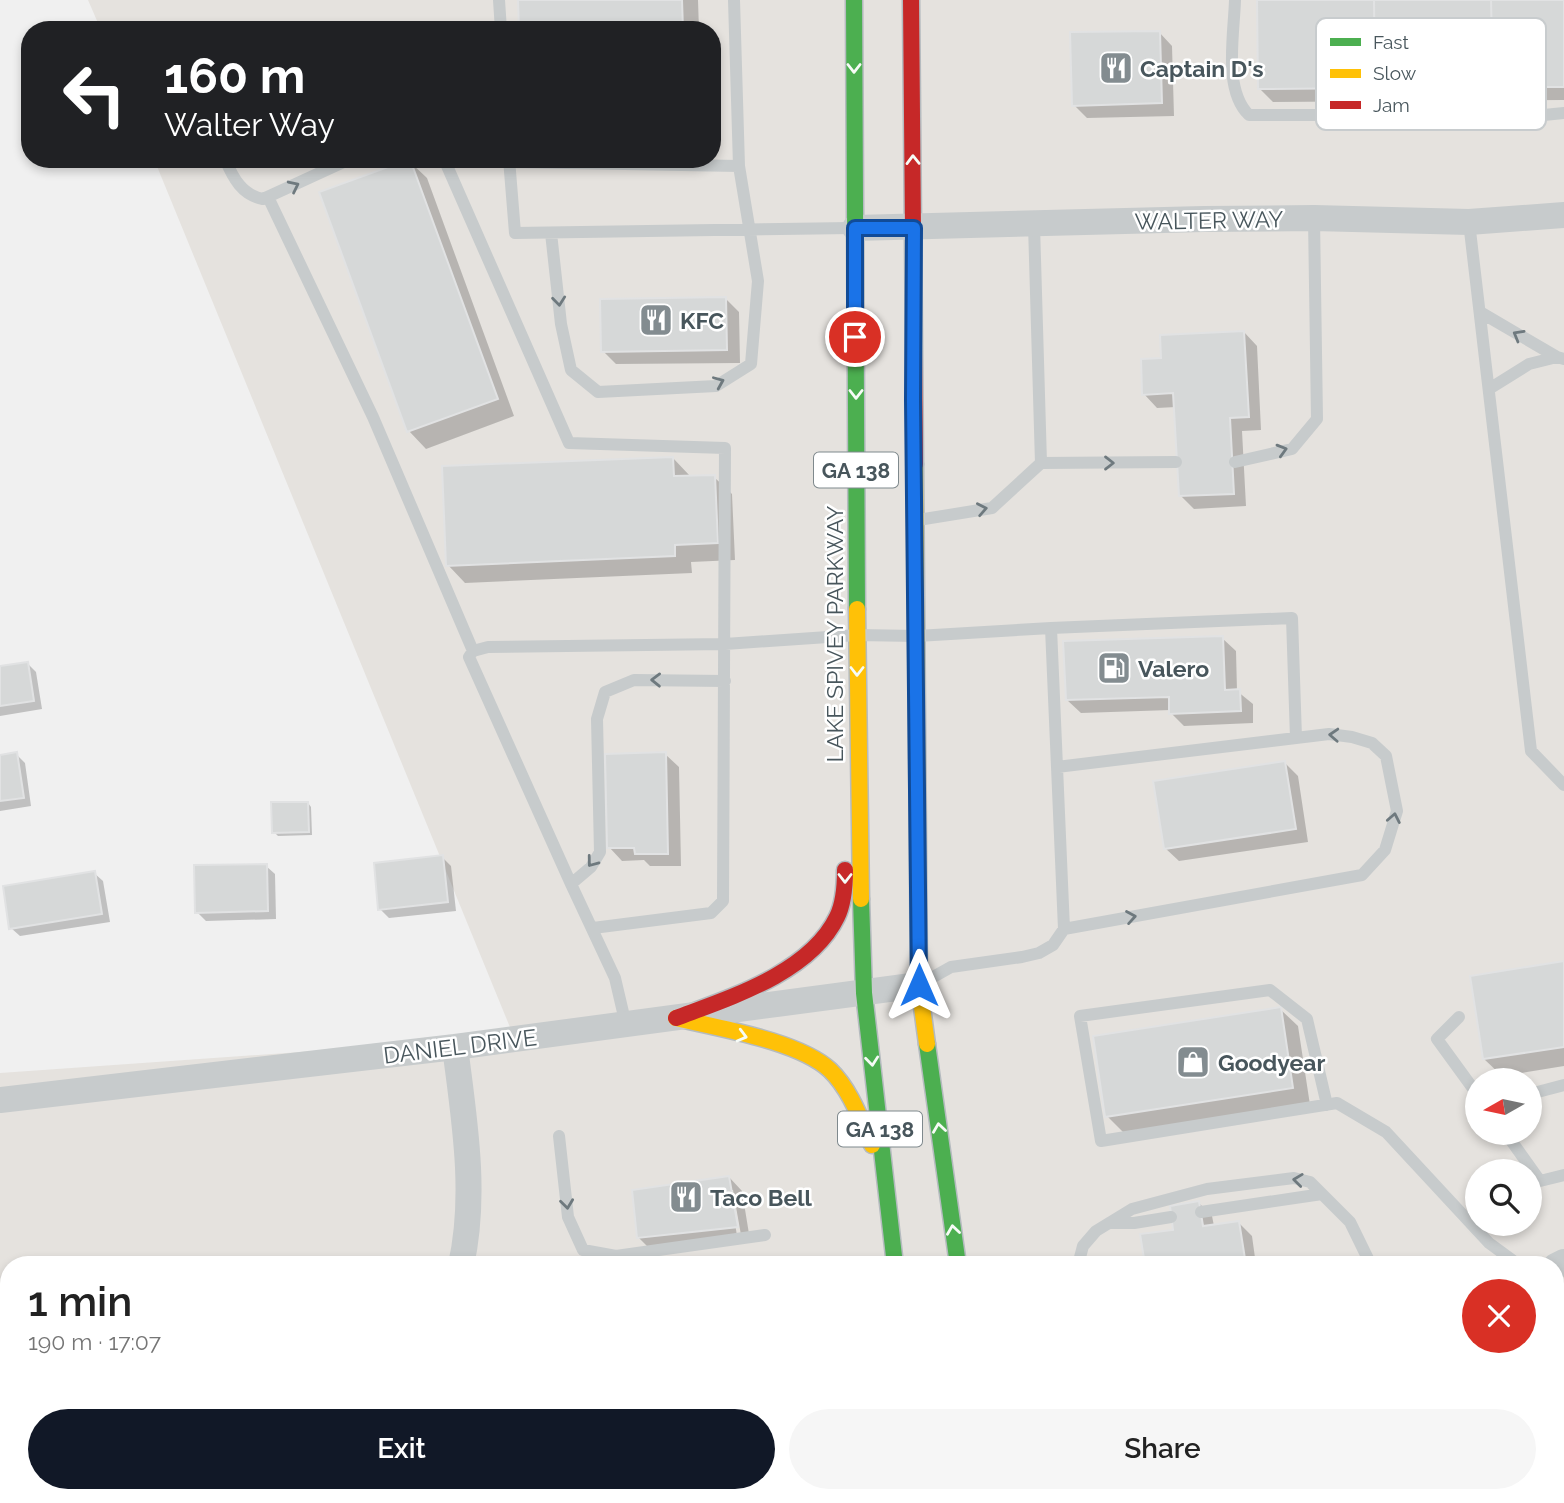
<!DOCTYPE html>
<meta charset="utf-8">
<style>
:root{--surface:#fff;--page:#f6f6f6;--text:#222;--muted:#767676;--accent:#111827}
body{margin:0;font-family:Raleway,sans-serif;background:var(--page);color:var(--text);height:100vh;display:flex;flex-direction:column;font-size:26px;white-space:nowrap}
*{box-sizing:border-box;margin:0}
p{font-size:23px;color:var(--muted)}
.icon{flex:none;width:38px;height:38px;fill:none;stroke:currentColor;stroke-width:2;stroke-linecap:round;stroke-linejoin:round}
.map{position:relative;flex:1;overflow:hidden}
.side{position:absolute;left:0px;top:1256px;width:1564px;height:247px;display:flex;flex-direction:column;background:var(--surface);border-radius:28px 28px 0 0;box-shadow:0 4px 10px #0003}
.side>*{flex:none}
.banner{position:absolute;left:21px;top:21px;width:700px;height:147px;border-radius:28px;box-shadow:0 4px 10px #0003;background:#202124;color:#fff;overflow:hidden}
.needle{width:46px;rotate:261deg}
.tools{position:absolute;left:1465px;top:1068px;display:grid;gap:14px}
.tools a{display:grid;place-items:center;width:77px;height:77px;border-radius:50%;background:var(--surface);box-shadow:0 4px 10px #0003;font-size:35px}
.pin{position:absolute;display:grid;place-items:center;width:60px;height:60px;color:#fff;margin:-30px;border:4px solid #fff;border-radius:50%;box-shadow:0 2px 7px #0007}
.me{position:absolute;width:77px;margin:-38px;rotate:0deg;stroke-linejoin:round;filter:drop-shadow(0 0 5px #0008)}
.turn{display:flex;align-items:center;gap:24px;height:147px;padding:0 28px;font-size:32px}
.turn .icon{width:91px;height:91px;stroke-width:2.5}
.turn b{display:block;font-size:49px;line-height:60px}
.round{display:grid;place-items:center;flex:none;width:74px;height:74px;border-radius:37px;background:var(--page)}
.headline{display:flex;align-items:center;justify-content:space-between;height:119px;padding:0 28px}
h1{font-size:42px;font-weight:600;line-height:52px}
.primary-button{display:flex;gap:14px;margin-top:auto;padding:14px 28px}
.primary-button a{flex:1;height:80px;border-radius:42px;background:var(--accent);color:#fff;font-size:28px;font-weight:600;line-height:80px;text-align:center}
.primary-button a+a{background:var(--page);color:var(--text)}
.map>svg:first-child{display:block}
.commercial{fill:#e5e2de;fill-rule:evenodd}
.shadow{fill:#0003;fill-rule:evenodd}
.building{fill:#d6d8d8;stroke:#e1e2e3;stroke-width:2}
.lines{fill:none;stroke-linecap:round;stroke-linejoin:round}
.fast-casing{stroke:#b5bbbf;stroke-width:19}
.slow-casing{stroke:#b5bbbf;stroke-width:19}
.jam-casing{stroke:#b5bbbf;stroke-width:19}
.lane{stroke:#c7cbcc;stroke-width:12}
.street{stroke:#c7cbcc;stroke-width:26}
.fast{stroke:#4caf50;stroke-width:16}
.slow{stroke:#ffc107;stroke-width:16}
.jam{stroke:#c62828;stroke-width:16}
.oneway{stroke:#f6fbf6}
.oneway2{stroke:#6e797e}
.route-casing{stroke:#114b97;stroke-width:18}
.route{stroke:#1a73e8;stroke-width:12}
.labels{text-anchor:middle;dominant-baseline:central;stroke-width:5;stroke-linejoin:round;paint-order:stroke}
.shield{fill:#fff;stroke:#7f898d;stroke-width:2}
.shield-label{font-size:21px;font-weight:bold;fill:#48565c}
.poi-label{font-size:23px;font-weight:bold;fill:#48565c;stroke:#fff;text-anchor:start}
.street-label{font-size:23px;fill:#48565c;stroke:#fff}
.key{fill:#fff;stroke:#c8ccce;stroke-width:2}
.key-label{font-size:19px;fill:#48565c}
</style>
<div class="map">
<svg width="1564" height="1503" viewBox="0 0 1564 1503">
<rect width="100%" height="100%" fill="#f0f0f0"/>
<!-- commercial -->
<path class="commercial" d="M88 0H1564V1503H0V1073L514 1037 154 159H712V30H101ZM1477 1080H1530V1132H1477ZM1477 1171H1530V1223H1477ZM9 1265H1556V1494H9Z"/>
<!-- shadow -->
<path class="shadow" d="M520 0H698L699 30H521Z
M1259 0H1564V100L1273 102 1260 89Z
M1159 32 1172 46 1174 116 1087 118 1074 105Z
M409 161 427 178 514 416 426 449 409 431Z
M726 299 739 312 740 363 616 364 603 351Z
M1244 332 1257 346 1261 430 1242 431 1246 506 1194 509 1181 496 1176 407 1157 408 1144 394 1162 360Z
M673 458 690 476 714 477 732 494 735 560 691 562 692 573 465 583 448 565Z
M1222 638 1236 651 1237 691 1253 704V723L1184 726 1171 713V710L1081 713 1067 700Z
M28 664 36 672 42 709 0 716V668Z
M16 754 25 763 31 806 0 811V756Z
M665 754 679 767 681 866H650L644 860 622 861 609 847Z
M1285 763 1298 776 1308 842 1179 861 1165 848Z
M308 803 311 807 312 835 278 836 274 832Z
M442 857 451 866 456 911 389 918 380 909Z
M266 866 275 874 276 919 206 921 197 912Z
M94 873 103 881 110 922 20 936 11 928Z
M1564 963V1066L1502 1076 1484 1059Z
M1280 1009 1298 1026 1310 1105 1125 1134 1107 1116Z
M729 1177 742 1191 750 1240 652 1251 639 1238ZM730 1190H733L741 1235 737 1236Z
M1199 1203 1212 1216 1214 1226 1238 1222 1252 1236 1256 1265H1147L1142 1236 1175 1231Z
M599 1494H661L607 1503Z
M1345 1494H1360L1368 1503H1321Z"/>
<!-- building -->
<path class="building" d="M518 0H682L683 30H519Z
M1257 0H1374L1375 88 1258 89Z
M1374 0H1491L1493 87 1375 88Z
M1491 0H1564V87H1493Z
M1160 31 1162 103 1072 106 1070 32Z
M410 159 498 399 407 432 319 192Z
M726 297 727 350 601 352 600 299Z
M1244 331 1249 417 1230 418 1234 494 1179 496 1173 393 1142 395 1141 359 1161 358 1160 335Z
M673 457 674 476 715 475 718 543 675 545V556L446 566 442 466Z
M1223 636 1225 690 1240 689 1241 711 1169 714V697L1066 700 1063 641Z
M28 662 34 701 0 706V666Z
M17 752 24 798 0 801V755Z
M666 752 668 854H635L634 848H607L605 754Z
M1285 761 1296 829 1164 849 1153 781Z
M271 802H308L309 832 272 833Z
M443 855 448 902 378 910 374 863Z
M267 864 268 911 195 913 194 865Z
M95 871 102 914 9 929 3 886Z
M1564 961V1047L1483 1059 1470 976Z
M1281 1007 1293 1088 1105 1117 1093 1036Z
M729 1176 738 1227 637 1238 632 1190Z
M1199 1201 1203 1226 1239 1221 1246 1265H1145L1140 1234 1173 1230 1170 1206Z
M1564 1418V1453L1562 1454 1556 1437V1421Z
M1340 1494H1358L1361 1503H1315Z"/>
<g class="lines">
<defs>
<path id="fast" d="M854 0 857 609
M861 899 864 993 895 1265
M927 1044 958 1265
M947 1494 949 1503
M1008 1494 1010 1503"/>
<path id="slow" d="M915 464 919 985 927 1044
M857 609 861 899
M676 1018C718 1028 799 1041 830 1070 850 1089 861 1120 872 1145"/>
<path id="jam" d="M911 0 915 464
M676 1018C729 998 810 973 837 917 844 903 845 886 845 870"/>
</defs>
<!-- fast casing -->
<use href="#fast" class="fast-casing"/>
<!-- slow casing -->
<use href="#slow" class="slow-casing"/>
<!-- jam casing -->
<use href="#jam" class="jam-casing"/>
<!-- lane -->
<path class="lane" d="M499 0 501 30
M734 0 739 166
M1235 0C1234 35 1223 90 1249 115H1544L1564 113
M225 159C233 178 242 195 263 199L350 159
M444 159 569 443 725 448 723 901 711 913 593 928
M509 159 515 233 851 228
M510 162 739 166 758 281 751 364 716 386 598 392 571 370 561 324 551 233
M268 197 373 417 473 651
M1469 222 1531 751 1564 785
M1034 225 1041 463
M1480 312 1557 357 1564 359
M1489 389 1529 364 1557 357
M1235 462 1292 449 1317 419 1314 218
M918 520 992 508 1041 463 1176 462
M1051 628 1292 618 1296 738
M1057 767 1329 734 1352 737 1372 743 1386 756 1397 811 1385 850 1362 875 1064 929
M571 884 591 867 600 852 597 719 605 692 634 680 725 681
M1459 1017 1437 1039 1477 1094
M626 1025 615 978 571 884 469 657 473 651 488 647 725 644 857 635 917 636 1051 628 1064 929 1053 945 1039 953 1022 957 951 967 926 981
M1530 1094 1564 1085
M1327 1105 1307 1019 1270 990 1080 1016 1101 1141 1337 1103 1386 1132 1489 1243 1519 1265
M1505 1132 1540 1181 1564 1175
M559 1136 568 1217 583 1250 616 1256 765 1235
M1201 1212 1322 1194
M1109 1223H1134L1171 1217
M1078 1265 1083 1246 1096 1231 1132 1209 1207 1189 1294 1178 1310 1182 1350 1222 1371 1265
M1376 1494 1379 1503
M1189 1503 1210 1494"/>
<!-- street -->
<path class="street" d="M855 228 1204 219 1314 218 1469 222 1564 215
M455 1047C464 1118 477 1194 461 1265
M0 1100 455 1047 919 985
M1556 1266 1564 1262
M463 1494 464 1503
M1468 1494 1471 1503"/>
<!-- fast -->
<use href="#fast" class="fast"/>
<!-- slow -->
<use href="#slow" class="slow"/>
<!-- jam -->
<use href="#jam" class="jam"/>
</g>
<!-- one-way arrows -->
<defs><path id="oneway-chevron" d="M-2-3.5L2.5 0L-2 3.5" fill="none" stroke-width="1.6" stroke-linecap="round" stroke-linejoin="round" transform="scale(1.75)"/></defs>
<g class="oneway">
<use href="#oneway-chevron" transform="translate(854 68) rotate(90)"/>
<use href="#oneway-chevron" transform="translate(913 160) rotate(-91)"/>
<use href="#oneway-chevron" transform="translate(856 394) rotate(90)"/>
<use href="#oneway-chevron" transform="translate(857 671) rotate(90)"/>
<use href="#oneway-chevron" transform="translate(845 878) rotate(90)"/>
<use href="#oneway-chevron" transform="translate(742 1036) rotate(15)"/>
<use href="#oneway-chevron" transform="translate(872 1061) rotate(84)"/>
<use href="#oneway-chevron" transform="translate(939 1128) rotate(-98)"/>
<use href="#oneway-chevron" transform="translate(953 1230) rotate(-98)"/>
</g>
<g class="oneway2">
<use href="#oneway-chevron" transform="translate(294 186) rotate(-26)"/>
<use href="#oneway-chevron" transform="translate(559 301) rotate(84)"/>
<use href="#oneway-chevron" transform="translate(1518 335) rotate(-150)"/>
<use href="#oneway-chevron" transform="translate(719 382) rotate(-23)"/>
<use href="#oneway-chevron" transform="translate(1282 450) rotate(-16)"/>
<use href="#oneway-chevron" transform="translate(1109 463)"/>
<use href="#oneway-chevron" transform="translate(982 509) rotate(-11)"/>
<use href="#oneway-chevron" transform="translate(656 680) rotate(-179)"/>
<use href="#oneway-chevron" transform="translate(1334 735) rotate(-177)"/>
<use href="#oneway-chevron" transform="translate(1394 818) rotate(-79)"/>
<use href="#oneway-chevron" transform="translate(592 862) rotate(127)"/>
<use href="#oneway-chevron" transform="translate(1131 917) rotate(-10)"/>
<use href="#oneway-chevron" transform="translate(1298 1180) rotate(-173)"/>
<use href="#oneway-chevron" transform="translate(567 1204) rotate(83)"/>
</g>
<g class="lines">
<defs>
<path id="route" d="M855 337V228H914L913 400 919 985"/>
</defs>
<!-- route casing -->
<use href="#route" class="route-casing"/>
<!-- route -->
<use href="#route" class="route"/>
</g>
<!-- icons -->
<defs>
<symbol id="restaurant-square" viewBox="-11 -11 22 22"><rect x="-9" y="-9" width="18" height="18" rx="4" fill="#838c90" stroke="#fff"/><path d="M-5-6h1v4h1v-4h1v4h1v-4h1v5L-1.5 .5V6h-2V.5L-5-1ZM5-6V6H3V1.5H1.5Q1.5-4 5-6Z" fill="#fff"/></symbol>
<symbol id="fuel-square" viewBox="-11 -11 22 22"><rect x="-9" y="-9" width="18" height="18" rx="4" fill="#838c90" stroke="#fff"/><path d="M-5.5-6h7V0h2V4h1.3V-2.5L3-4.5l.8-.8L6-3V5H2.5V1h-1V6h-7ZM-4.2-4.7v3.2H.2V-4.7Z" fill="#fff"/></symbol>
<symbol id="shop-square" viewBox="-11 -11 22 22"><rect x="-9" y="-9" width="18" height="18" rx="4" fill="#838c90" stroke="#fff"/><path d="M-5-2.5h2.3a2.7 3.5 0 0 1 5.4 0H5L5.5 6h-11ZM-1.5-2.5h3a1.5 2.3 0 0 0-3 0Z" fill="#fff"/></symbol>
</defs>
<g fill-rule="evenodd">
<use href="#restaurant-square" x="1097" y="49" width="38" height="38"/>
<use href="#restaurant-square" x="637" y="301" width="38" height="38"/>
<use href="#fuel-square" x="1095" y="649" width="38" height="38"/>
<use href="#shop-square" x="1174" y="1043" width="38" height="38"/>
<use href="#restaurant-square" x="667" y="1178" width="38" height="38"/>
</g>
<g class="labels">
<!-- shield labels -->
<g class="shield">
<rect x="814" y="452.5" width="84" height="35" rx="5"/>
<rect x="838" y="1111.5" width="84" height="35" rx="5"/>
</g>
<g class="shield-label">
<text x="856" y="470">GA 138</text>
<text x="880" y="1129">GA 138</text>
</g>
<!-- poi labels -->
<g class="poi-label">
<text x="1140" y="68">Captain D's</text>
<text x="680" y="320">KFC</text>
<text x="1138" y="668">Valero</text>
<text x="1218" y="1062">Goodyear</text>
<text x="710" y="1197">Taco Bell</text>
</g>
<!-- street labels -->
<g class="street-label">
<text transform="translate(1209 220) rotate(-1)">WALTER WAY</text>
<text transform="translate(834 634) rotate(-90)">LAKE SPIVEY PARKWAY</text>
<text transform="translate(460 1046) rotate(-7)">DANIEL DRIVE</text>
</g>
</g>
<!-- legend -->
<rect x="1316" y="18" width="230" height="112" rx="10" class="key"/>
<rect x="1330" y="38" width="31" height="8" fill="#4caf50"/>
<rect x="1330" y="69" width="31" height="9" fill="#ffc107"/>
<rect x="1330" y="101" width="31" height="8" fill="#c62828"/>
<g class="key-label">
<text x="1373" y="49">Fast</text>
<text x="1373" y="80">Slow</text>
<text x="1373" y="112">Jam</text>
</g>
</svg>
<div class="tools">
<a><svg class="needle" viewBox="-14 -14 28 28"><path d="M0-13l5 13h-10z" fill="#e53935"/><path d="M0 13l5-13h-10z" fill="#767676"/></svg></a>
<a><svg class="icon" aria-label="search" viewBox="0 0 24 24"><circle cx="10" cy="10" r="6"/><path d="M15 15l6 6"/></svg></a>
</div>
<div class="pin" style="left:855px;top:337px;background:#d93025"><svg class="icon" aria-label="arrive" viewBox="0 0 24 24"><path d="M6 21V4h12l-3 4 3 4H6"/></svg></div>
<svg class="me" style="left:919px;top:985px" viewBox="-20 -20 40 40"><path d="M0-17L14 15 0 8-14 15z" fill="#1a73e8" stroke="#fff" stroke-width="4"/></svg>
<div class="banner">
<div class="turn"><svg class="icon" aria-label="left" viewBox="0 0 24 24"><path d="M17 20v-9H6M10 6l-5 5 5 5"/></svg><div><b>160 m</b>Walter Way</div></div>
</div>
<section class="side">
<div class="headline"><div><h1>1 min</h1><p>190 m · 17:07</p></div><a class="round" style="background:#d93025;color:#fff"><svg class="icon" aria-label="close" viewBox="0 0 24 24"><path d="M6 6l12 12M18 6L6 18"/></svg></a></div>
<div class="primary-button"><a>Exit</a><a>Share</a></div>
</section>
</div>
